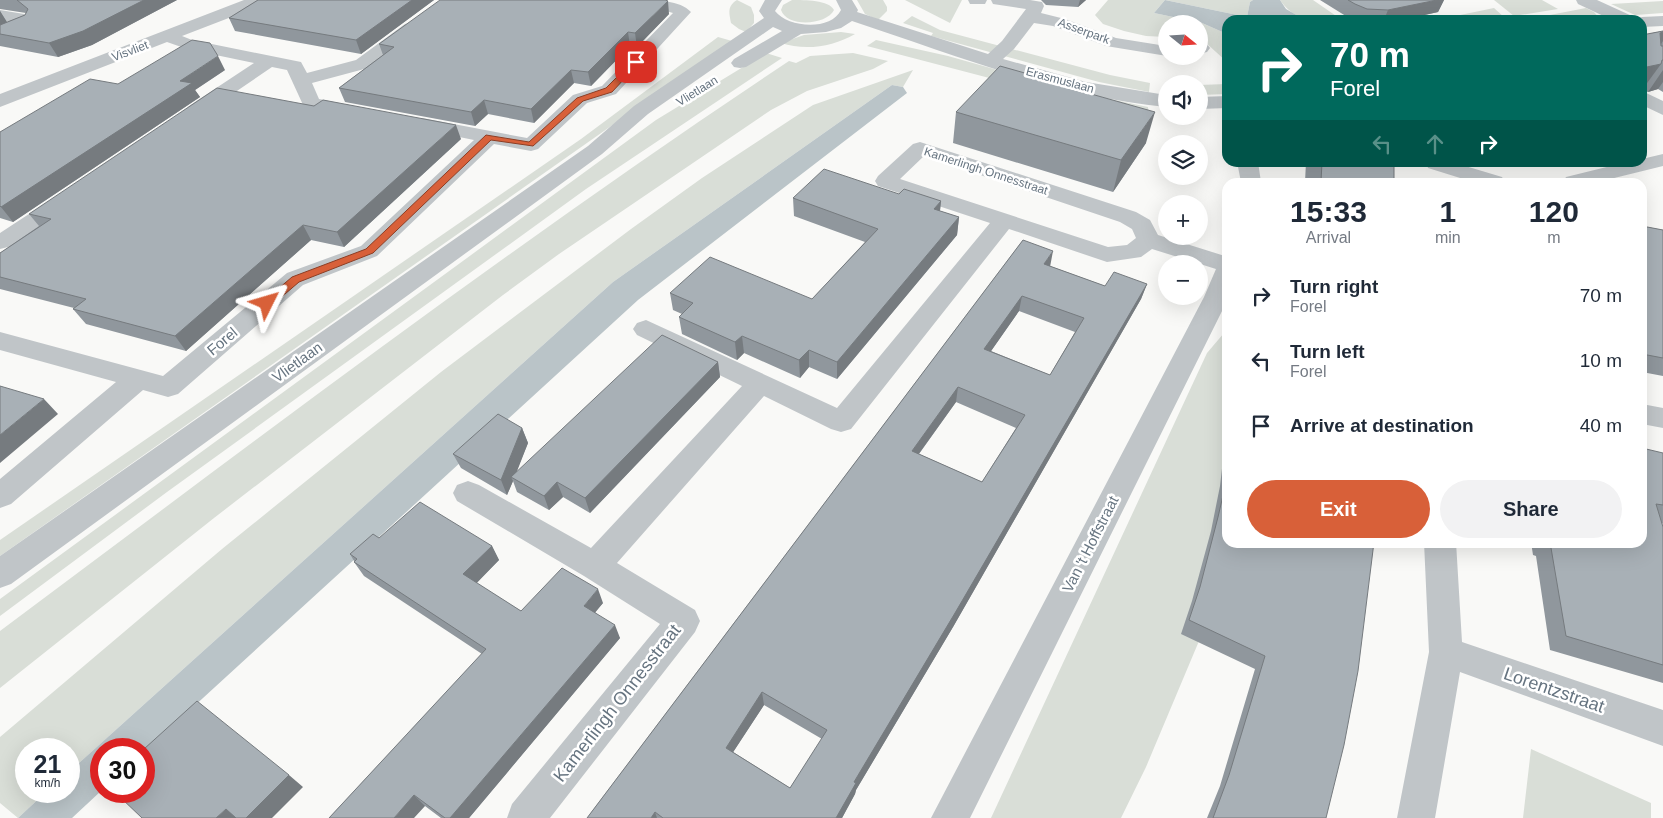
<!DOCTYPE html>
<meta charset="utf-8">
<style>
:root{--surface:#fff;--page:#f2f2f3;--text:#1f2937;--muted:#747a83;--accent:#d86039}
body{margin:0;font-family:Arial,sans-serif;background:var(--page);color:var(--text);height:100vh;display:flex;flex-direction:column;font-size:19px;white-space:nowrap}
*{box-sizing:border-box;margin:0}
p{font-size:16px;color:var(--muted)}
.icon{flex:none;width:28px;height:28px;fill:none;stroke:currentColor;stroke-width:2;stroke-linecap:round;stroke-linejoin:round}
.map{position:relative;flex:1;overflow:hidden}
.drawer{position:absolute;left:1222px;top:178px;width:425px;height:370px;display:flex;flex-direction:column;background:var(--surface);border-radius:15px;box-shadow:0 5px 20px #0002}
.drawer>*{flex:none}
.hud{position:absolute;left:1222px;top:15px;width:425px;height:152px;border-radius:15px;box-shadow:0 5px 20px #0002;background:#00695c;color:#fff;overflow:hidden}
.needle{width:32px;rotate:108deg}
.tools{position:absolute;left:1158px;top:15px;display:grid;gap:10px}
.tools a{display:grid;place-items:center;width:50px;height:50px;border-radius:50%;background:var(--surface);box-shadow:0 5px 20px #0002;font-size:25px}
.speed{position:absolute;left:15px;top:738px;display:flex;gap:10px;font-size:25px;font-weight:700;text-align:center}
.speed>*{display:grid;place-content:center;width:65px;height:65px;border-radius:50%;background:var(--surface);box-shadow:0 5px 20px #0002;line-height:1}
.speed small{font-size:12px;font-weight:400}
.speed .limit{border:8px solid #d22;background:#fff;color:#111}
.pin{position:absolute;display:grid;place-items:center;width:42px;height:42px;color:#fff;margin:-21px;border-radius:10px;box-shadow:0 2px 8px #0006}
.me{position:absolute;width:55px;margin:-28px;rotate:50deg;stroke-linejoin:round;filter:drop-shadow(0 0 4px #0008)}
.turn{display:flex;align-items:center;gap:18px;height:105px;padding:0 25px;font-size:22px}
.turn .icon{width:65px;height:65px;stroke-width:2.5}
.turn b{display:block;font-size:35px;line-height:42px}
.lanes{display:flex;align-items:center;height:48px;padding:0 25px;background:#0003;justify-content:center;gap:25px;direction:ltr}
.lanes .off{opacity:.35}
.eta{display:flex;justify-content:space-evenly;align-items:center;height:85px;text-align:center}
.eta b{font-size:30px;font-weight:600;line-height:35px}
.cta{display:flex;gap:10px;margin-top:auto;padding:10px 25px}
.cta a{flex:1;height:58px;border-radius:30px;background:var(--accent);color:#fff;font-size:20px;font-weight:600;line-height:58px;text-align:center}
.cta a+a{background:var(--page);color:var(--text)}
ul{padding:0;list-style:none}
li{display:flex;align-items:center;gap:15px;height:65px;padding:0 25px}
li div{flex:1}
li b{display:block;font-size:19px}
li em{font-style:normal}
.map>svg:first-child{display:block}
.green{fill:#d9ded7}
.water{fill:#bac4c8}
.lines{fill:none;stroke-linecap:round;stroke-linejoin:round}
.minor{fill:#c0c5c8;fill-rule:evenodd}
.wall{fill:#90979d;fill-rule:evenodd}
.shaded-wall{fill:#767b7f}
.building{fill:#a8b0b6;stroke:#767b7f;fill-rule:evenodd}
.route{fill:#d86039;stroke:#8c3e25}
.labels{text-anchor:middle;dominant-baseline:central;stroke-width:5;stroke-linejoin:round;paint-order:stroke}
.far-street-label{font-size:12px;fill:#667480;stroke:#fff}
.street-label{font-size:15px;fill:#667480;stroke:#fff}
.near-street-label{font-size:18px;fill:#667480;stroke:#fff}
</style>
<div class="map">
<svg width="1663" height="818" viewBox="0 0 1663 818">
<rect width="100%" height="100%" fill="#f9f9f7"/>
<!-- green -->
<path class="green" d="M737 0 751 7 754 15V23L746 32 739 29 731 23C729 13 727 6 737 0Z
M792 0C805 0 829 0 834 10 827 25 787 28 781 10L783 5Z
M857 0H883L887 7V11L878 20 865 14Z
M905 0H962L950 23Z
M1108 0H1165L1154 13 1202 23 1227 34V62L1205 42 1199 43V24H1166V37L1146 36 1124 31 1103 24 1095 15Z
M1165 0H1253L1250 2 1247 17Z
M1280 0H1313L1342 20C1316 20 1297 24 1280 0Z
M1494 0H1542L1558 9 1514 16Z
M1663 1V13L1635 15 1611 4Z
M1494 8 1505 18 1436 20Z
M1586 8 1594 12 1599 18 1597 20H1524Z
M912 16 940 30 1110 75 1150 83 1149 92 1099 82 931 36 933 33 903 23Z
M841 32 855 34C833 47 805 51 781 43L804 35Z
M718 37 732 41 0 556V540L581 139Z
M876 40 948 56 1072 91 1148 107 1149 117 1111 110 867 46Z
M766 53 782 58 586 189 167 492 0 616V599L656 120Z
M853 53 888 61 873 69 807 91 771 110 559 254 503 295 214 518 0 688V631C260 437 519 240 789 61L796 63 810 56Z
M913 70 903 87 892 85 613 282 69 772V749H26V791H47L18 818 0 803V737L222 549 441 372 631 229 702 178 813 105Z
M1227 84V94L1199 95V85Z
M1227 332 1228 542 1199 641 1146 767 1121 818H991L1207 353 1224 333Z
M1531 749 1651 803V818H1523Z"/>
<!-- water -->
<path class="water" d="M1165 0 1247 17 1250 2 1253 0H1280L1286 9 1305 20H1228L1227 34 1202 23 1154 13Z
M892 85 903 87 907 93 638 300 144 752V749H101V791L72 818H18L47 791H69V772L613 282Z"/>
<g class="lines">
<!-- minor -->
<path class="minor" d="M244 0H267L265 4 182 36 192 40 301 62 307 73 356 60 405 24 411 23 417 24 420 28 368 68 312 83 319 99 359 107 362 111 359 115 352 117 304 107 287 70 272 67 203 114 196 116 189 114 186 110 189 106 254 63 187 49 167 42 0 107V94Z
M639 0C656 0 680 0 691 12L616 94 587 103 538 149 531 151 494 144 377 256 303 285 178 394 168 397 143 390 11 504 0 508V479L116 382 0 350V332L163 376 287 273 361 246 474 140 415 128 412 124 415 120 422 118 527 138 573 95 602 86 673 13 641 4Z
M765 0H782L775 11C788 28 831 31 841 10L836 0H852L858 10 857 12 988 54 1002 41 1026 9 993 4 991 0H1030L1042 2 1044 6 1041 13 1065 19 1116 38 1166 46 1167 56 1106 46 1053 26 1034 23 1014 49 1003 59 1086 82 1166 95V107C1057 96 955 55 852 21L841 28 826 32 801 34 746 67 740 68 734 67 731 63 734 59 782 31 773 27 648 114 602 154 11 584 0 588V556L588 146 634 106 764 18 759 11Z
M968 0H987L985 4H970Z
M1576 0H1597L1632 16 1635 20H1612L1578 4Z
M0 10 24 14 35 23 32 27 0 42V30L14 23 0 20Z
M1663 16V26L1642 27V20H1635L1642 17Z
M1199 43 1207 44 1210 48 1207 52 1199 54Z
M1642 91 1663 101V115L1642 105Z
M1228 96V108L1199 109V97Z
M920 142 1136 212 1150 220 1158 235 1228 257V299L970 818H931L1204 297 1216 269 1152 249 1141 257 1107 262 1009 229 851 429 841 432 831 429 764 396 617 563 695 610 700 621 695 632 550 818H507L512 804 660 624 584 576 457 501 453 493 457 485 468 481 479 485 591 548 742 386 637 335 633 329 637 323 646 320 837 408 990 223 878 186 875 181 878 176 913 144ZM924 156 1120 222 1132 229 1136 238 1127 245 1108 247 900 179Z
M1663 154V166L1598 182H1563L1566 177 1627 162H1642V159Z
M1237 162H1258L1261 182H1241Z
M1426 162H1452L1502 177 1505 182H1473L1428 168Z
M66 193 74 195 77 200 74 205 12 246 0 249V233L58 195Z
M1642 404 1663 408V428L1642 424Z
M1424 542H1456L1462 642 1663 710V746L1460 672 1435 818H1397L1429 652Z"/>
</g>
<!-- wall -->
<path class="wall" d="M0 0H177L92 45 58 57 0 46V11L7 22 25 15 26 13 0 9Z
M258 0H434L361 54 235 31 229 18Z
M1041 0H1086L1078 7 1046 5Z
M1320 0H1444L1438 12 1402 20H1354L1349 18Z
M669 14 637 47 630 46 591 86 574 83 534 123 488 114 475 126 345 102 339 88 383 55 379 44Z
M1663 31V92L1658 89 1648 92 1642 90V35Z
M225 70 195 90 200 97 13 222 0 218V132L118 84Z
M1045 81 1146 143 1113 192 953 143 956 112Z
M461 139 344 247 311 240 186 351 86 324 73 309 74 308 0 289V253L39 226 29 214Z
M1306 162H1394V182H1305Z
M899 194 941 201 940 211 959 217 957 235 837 379 809 367 800 378 744 353 737 360 682 334 679 317 682 314 673 310 670 293 812 299 865 242 794 216 793 198Z
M1642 226 1663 230V376L1642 372Z
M1023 240 1050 266 1105 286 1147 284 1141 299 953 627 856 790 855 794 842 818H587ZM1019 311 1075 332 1050 375 991 351ZM956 402 1016 428 982 482 919 454ZM764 705 822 739 790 788 733 752Z
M718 362 720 377 590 513 563 497 549 510 517 492 513 481 507 495 461 468 453 454 522 428 528 443 516 472Z
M1228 452V542L1326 818H1207L1220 786 1255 669 1181 634 1192 601 1211 531 1220 486 1223 460Z
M1663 453V524L1662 523 1663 527V683L1550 650 1536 556 1533 555 1531 542H1642Z
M379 538 492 546 499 560 476 583 521 611 603 603 595 612 620 638 469 818H441L425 806 329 818 482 654 364 576 354 562V561L350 554Z"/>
<!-- shaded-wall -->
<path class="shaded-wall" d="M144 0H177L92 45 58 57 49 43Z
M412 0H434L361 54 356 40Z
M1080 0H1086L1078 7Z
M1437 0H1444L1438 12 1402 20H1384L1388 10Z
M668 1 669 14 637 47 635 33Z
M0 11 8 24 0 29Z
M628 32 630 46 591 86 588 72Z
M1663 32V41L1651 59 1660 33Z
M218 56 225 70 195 90 200 97 13 222 1 207 180 81Z
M1661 64 1642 90V68Z
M571 70 574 83 534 123 531 109Z
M1663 70V82L1658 89 1648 92Z
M484 100 488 114 475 126 471 112Z
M1155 112 1146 143 1113 192 1121 160Z
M456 125 461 139 344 247 337 232Z
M941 201 939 219 934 209Z
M959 217 957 235 837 379V362Z
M303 225 311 240 186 351 175 336Z
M1053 251 1050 267 1044 264Z
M1147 284 1141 299 953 627 856 790 855 794 842 818H836L854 782Z
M1022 296 1019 311 982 364 984 349Z
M742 336 744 353 737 360 735 342Z
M809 350V367L800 378 799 360Z
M718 362 720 377 590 513 585 498Z
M958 387 956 402 910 466 912 451Z
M44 399 58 414 0 463V435Z
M522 428 528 443 514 479 511 477 513 481 507 495 501 480Z
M557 482 563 497 549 510 544 496Z
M492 546 499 560 471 589 463 574Z
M598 589 603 603 589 620 584 606Z
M615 625 620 638 469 818H450Z
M762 692 764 705 728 760 726 748Z
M289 775 303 787 272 818H246Z
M414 795 425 806 414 818H394Z
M226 809 238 818H216Z
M655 812 657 818H651Z"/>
<!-- building -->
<path class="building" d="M17 0H144L83 31 49 43 0 34V25L25 15 28 9Z
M258 0H412L356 40 229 18Z
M440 0H665L668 1 635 33 628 32 588 72 571 70 531 109 484 100 471 112 339 88 394 47 379 44Z
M1348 0H1437L1388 10 1367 9 1355 4Z
M1663 31V32L1660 33 1661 46H1663V60H1662L1661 64 1642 68V35Z
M192 40 210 43 218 56 180 81 192 83 1 207 0 206V132L90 79 118 84Z
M1000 66 1046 79 1045 81 1155 112 1121 160 956 112Z
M217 88 314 106 323 100 456 125 337 232 303 225 175 336 73 309 86 299 0 277V253L51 219 29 214Z
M1322 162H1394V182H1321Z
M824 169 899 194 904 189 941 201 934 209 959 217 837 362 809 350 799 360 742 336 735 342 679 317 693 303 670 293 710 257 812 299 878 229 793 198Z
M1642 226 1663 230V358L1642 354Z
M1023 240 1053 251 1044 264 1105 286 1114 272 1147 284 955 613 854 782 856 783 836 818H663L655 812 651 818H587ZM1022 296 1084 318 1050 375 984 349ZM958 387 1025 415 982 482 912 451ZM762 692 827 730 790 788 726 748Z
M662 335 718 362 585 498 557 482 544 496 511 477Z
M0 386 44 399 0 435Z
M498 414 522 428 501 480 453 454Z
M1642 448 1663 453V505L1656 504 1663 527V665L1566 636 1550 542H1642Z
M1228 474V542H1374L1358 671 1344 745 1326 818H1213L1229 775 1265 656 1189 620 1200 587 1218 517Z
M420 502 492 546 463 574 521 611 562 568 598 589 584 606 615 625 450 818H445L414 795 394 818H329L486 649 354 562 357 559 350 554 373 534 379 538Z
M197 701 289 775 246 818H236L226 809 216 818H142L120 797 126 791H144V749Z"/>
<!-- route -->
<path class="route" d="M634 60 640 62 612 92 583 101 533 146 491 140 373 253 299 282 271 306H264V301L292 277 366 249 486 135 529 142 577 98 606 88Z"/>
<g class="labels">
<!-- far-street labels -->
<g class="far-street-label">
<text transform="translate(1084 31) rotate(20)">Asserpark</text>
<text transform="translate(130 51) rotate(-21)">Visvliet</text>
<text transform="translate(1060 80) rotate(15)">Erasmuslaan</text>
<text transform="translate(697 91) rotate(-32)">Vlietlaan</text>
<text transform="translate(986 171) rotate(18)">Kamerlingh Onnesstraat</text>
</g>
<!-- street labels -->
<g class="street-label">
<text transform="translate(222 341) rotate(-40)">Forel</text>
<text transform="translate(297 362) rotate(-36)">Vlietlaan</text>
<text transform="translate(1090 544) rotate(-63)">Van 't Hoffstraat</text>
</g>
<!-- near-street labels -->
<g class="near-street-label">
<text transform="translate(1554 690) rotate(19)">Lorentzstraat</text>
<text transform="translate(617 703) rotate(-52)">Kamerlingh Onnesstraat</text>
</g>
</g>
</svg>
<div class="tools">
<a><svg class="needle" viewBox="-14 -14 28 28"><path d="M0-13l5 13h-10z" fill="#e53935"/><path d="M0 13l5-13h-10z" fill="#747a83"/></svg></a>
<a><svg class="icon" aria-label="sound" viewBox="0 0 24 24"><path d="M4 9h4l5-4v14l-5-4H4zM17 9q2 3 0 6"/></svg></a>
<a><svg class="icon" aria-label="layers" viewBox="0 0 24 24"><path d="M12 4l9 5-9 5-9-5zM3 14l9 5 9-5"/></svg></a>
<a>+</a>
<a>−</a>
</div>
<div class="speed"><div>21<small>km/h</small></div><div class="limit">30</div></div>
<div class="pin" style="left:636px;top:62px;background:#d93025"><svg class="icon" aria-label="arrive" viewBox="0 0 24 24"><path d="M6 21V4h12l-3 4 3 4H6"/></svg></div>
<svg class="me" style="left:267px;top:303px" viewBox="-20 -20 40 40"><path d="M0-17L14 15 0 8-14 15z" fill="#d86039" stroke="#fff" stroke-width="4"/></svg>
<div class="hud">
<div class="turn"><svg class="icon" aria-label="right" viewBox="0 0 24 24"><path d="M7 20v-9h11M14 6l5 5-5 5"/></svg><div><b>70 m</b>Forel</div></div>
<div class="lanes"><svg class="icon off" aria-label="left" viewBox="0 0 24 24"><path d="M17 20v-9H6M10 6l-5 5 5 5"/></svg><svg class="icon off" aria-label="ahead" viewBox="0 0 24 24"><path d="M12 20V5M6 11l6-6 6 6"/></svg><svg class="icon" aria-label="right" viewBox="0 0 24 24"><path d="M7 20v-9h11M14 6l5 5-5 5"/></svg></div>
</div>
<section class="drawer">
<div class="eta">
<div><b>15:33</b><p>Arrival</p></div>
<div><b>1</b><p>min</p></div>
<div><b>120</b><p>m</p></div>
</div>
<ul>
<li><svg class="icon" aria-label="right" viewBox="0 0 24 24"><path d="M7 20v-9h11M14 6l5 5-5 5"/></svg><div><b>Turn right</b><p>Forel</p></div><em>70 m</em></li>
<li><svg class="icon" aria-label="left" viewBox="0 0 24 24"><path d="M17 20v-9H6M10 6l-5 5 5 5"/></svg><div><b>Turn left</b><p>Forel</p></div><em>10 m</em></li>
<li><svg class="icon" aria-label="arrive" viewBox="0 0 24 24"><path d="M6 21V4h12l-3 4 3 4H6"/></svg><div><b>Arrive at destination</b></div><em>40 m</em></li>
</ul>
<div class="cta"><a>Exit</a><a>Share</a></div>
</section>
</div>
